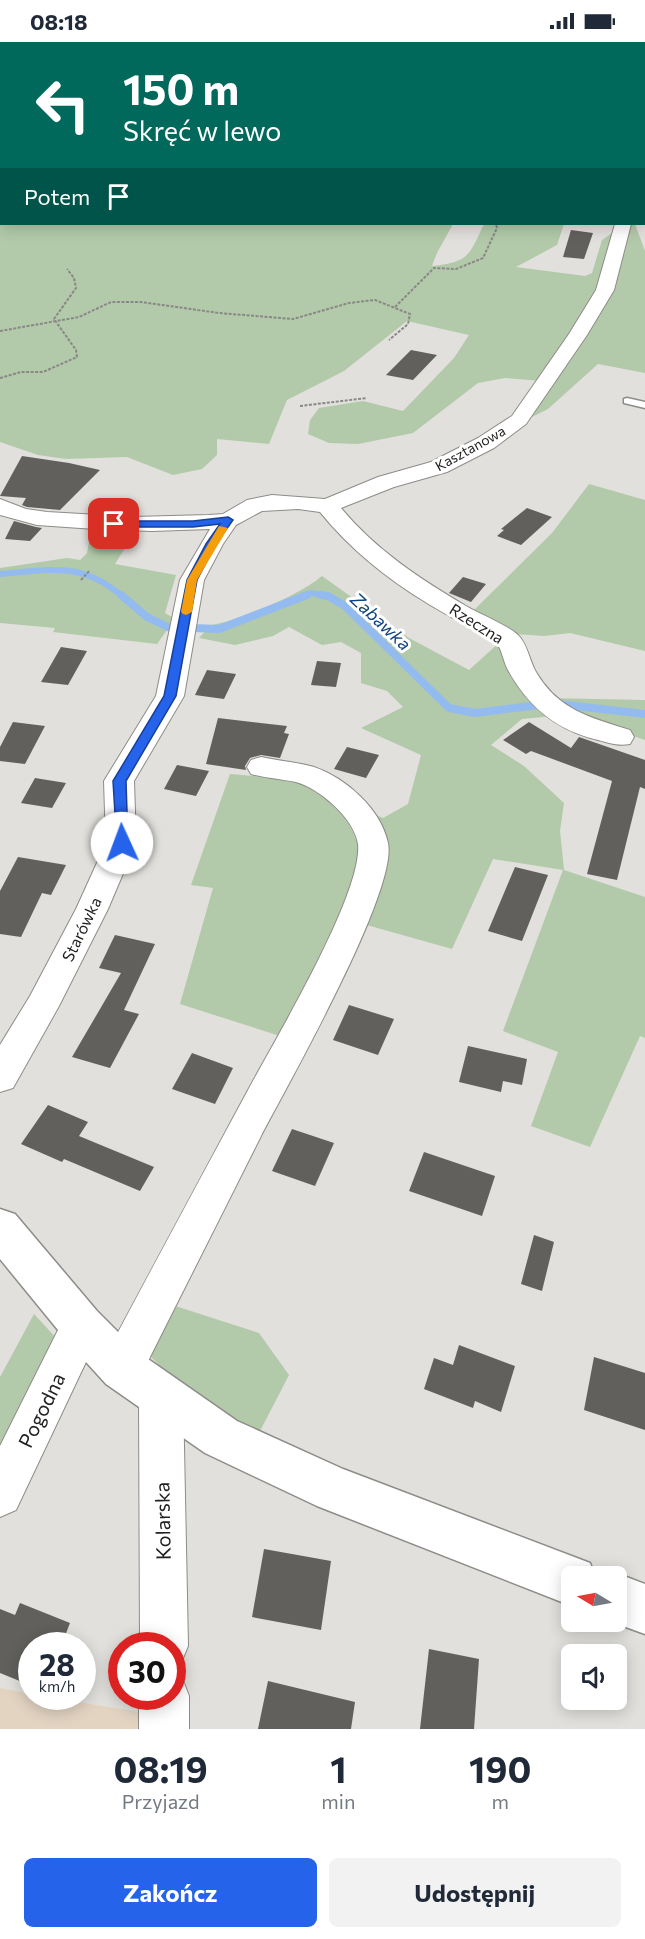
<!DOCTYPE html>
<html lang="pl">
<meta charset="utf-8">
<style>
:root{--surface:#fff;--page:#f2f2f3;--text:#1f2937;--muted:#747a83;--accent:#2563eb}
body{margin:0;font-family:Commissioner,sans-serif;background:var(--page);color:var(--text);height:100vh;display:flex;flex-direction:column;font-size:22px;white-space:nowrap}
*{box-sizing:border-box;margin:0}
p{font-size:20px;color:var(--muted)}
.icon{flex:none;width:33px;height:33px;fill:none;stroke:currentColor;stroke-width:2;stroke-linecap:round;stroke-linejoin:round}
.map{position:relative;height:1687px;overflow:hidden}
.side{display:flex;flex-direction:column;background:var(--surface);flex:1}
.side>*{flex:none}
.banner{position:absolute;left:0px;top:0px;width:645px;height:183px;box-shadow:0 3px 15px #0003;background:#00695c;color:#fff;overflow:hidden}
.needle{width:39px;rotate:280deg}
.tools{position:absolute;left:561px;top:1524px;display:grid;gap:12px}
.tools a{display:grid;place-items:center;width:66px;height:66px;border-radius:9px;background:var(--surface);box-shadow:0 3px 15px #0003;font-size:30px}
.speed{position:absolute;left:18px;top:1590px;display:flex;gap:12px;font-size:30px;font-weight:700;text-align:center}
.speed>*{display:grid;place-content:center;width:78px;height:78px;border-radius:50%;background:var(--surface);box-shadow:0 3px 15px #0003;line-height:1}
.speed small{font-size:15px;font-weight:400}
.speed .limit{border:9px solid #d22;background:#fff;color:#111}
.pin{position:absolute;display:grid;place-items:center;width:51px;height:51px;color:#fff;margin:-26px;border-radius:12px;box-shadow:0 3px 9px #0006}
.me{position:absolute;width:66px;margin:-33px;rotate:358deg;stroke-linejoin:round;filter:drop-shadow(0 0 4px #0008)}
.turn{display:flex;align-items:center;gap:21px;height:126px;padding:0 24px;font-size:27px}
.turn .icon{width:78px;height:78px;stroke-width:2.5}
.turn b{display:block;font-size:42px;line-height:51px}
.then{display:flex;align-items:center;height:57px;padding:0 24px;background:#0003;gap:12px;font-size:22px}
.eta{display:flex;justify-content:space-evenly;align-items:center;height:102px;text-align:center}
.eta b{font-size:36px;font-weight:700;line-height:42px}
.button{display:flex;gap:12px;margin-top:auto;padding:12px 24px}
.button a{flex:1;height:69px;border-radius:9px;background:var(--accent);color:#fff;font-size:24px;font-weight:700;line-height:69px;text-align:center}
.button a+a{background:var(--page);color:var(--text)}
.status{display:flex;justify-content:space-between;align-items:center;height:42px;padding:0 30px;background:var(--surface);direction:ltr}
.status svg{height:16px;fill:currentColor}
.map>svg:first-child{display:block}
.industrial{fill:#e3d4c2}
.green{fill:#b2caa9}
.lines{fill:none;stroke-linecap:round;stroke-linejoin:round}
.stream-far1{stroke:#94bbef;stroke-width:6}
.stream{stroke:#94bbef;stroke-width:8}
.building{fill:#61605c}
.lane-casing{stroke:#8d8c88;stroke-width:3}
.street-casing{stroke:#8d8c88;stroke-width:2}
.secondary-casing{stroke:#8d8c88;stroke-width:3}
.path-far1{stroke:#898886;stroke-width:1.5;stroke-dasharray:2 1.5;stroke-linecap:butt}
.path{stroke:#898886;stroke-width:2;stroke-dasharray:3 1.5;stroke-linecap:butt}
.lane{fill:#fff;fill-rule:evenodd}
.street{fill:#fff;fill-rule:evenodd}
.secondary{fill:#fff;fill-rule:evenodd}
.route{fill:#2563eb;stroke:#184099;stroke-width:1.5}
.slow{fill:#f59e0b}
.labels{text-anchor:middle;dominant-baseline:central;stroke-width:6;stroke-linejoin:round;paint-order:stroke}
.far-street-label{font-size:14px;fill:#222120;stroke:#fff}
.street-label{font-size:16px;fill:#222120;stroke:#fff}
.water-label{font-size:18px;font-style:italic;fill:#104480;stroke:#fff}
.near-street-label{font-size:20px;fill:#222120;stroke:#fff}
</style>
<div class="status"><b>08:18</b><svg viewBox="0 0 49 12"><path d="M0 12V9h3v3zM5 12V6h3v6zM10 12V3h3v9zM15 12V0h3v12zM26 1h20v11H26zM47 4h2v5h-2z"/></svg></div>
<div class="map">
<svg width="645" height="1687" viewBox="0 0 645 1687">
<rect width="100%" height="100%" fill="#e1e0dc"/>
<!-- industrial -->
<path class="industrial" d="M0 1646 31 1652 32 1654 47 1655 151 1672 150 1687H0Z"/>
<!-- green -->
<path class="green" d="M128 0H440L441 1H123Z
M0 71 2 182H453L437 211 432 224C470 220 469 213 484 182H564L557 203 516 225 585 234 592 231 602 198 612 191 618 182H635L645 209V331L598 322 548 367 532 375 547 348 542 339 505 336 478 341 413 391 358 402 329 401 308 392 310 378 319 366 363 359 403 369 454 316 469 293 407 279 344 329 287 358 269 402 217 397V413L202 427 173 433 127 415 66 417 38 413 0 400Z
M589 442 645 458V609L570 591 544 594 515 592 471 571 552 491Z
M92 484 137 487 115 522 176 533 165 571 175 577 157 602 53 590 55 586 0 581V526L67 516 80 518 87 511Z
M322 534 409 596 469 628 501 599 553 674 522 677 491 703 524 724 564 761 560 789 564 828 645 855V996L640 994 590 1105 531 1084 558 1010 503 989 563 828 493 817 452 907 342 876 283 995 180 962 213 846 191 843 230 732 289 737 383 776 408 762 421 713 361 686 403 665 387 649 361 641V611L341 600 322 603 289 585 273 594 235 603 199 596 211 583C241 578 298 554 322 534Z
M546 656 645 658V698L583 677Z
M166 1261 259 1291 289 1333 259 1391 186 1350 143 1307Z
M34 1272 59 1299 0 1419V1335Z"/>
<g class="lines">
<!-- stream-far1 -->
<path class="stream-far1" d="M0 532C51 528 80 519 122 554
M303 554 311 551 328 554"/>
<!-- stream -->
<path class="stream" d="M121 553 147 575 170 586
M321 553 328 554 345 564 449 666 475 671 538 663
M192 586 219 587 307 553
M558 662 645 672"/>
</g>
<!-- building -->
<path class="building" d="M571 188 593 191 584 217 563 215Z
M411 308 437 313 413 338 386 333Z
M22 414 69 421 100 428 60 468 27 465 22 463 26 456 0 454Z
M527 466 552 475 521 503 497 494 504 488 501 487Z
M14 479 36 485 42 486 30 499 5 497Z
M463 535 486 542 471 560 449 551Z
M61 605 87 609 68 643 41 640Z
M317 619 341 621 336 645 311 643Z
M207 628 236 632 224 657 195 653Z
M218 676 287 684 284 691 289 692 280 716 261 713 250 716 245 724 246 728 206 722Z
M13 680 45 684 25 722 0 719V705Z
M529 680 571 706 579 695 645 718V747L640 745 617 838 587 832 612 739 531 709 526 712 503 698Z
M347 705 379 713 366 736 334 727Z
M177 723 209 729 196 754 164 747Z
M35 736 66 741 52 766 21 761Z
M18 815 66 823 51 853 42 851 21 895 0 892V849Z
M515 825 548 833 522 899 488 889Z
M115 893 155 902 124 968 139 972 110 1026 72 1015 121 931 99 926Z
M349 963 394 977 378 1013 333 998Z
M468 1004 527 1017 522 1043 503 1039 501 1050 459 1040Z
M192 1011 233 1026 215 1062 172 1047Z
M48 1063 88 1080 79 1094 154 1125 140 1149 64 1117 62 1120 21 1102Z
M292 1087 334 1101 315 1144 272 1129Z
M424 1110 495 1134 482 1174 409 1149Z
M534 1193 554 1200 542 1249 521 1242Z
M459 1303 515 1324 501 1370 475 1359 473 1366 424 1347 434 1316 453 1323Z
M594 1315 645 1331V1388L584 1368Z
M264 1507 331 1519 321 1588 252 1575Z
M20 1561 70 1581 61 1604H32V1644L0 1631V1567L15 1573Z
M429 1607 479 1617 474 1687H420Z
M268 1639 355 1660 351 1687H258Z"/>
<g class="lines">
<defs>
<path id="lane" d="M496 0H502L503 2H497Z
M627 356 645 360V366L624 361V357Z"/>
<path id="street" d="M0 64H2V72H0Z
M644 154H645V164H644Z
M615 182H631L614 248 587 293 526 382 494 406 447 430 394 445 341 466C376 508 420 537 466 564 481 573 506 582 518 593 527 601 530 620 536 630 559 669 590 675 630 688L634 695 630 702C616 705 604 699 590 696 553 685 527 663 508 628 504 621 502 609 498 603 491 596 439 569 427 561 386 536 350 507 320 470L298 467 262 469 236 483 223 502 204 538 184 654 134 739 136 801 108 867 59 964 13 1046 0 1050V1003L30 954 76 867 106 801 104 739 156 654 180 538 210 487 152 489 95 487 37 483 0 473V457L26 467 47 470 133 475 209 473 223 472 247 458 272 453 325 457 378 435 431 420 478 396 512 374 569 292 596 248Z
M261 715C279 719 297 720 314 725 346 736 381 767 388 801 398 849 288 1042 261 1094 220 1176 178 1259 137 1341L122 1347 107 1341 101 1326 107 1311C153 1224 200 1137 247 1050 273 1001 363 852 358 802 354 776 320 747 296 740 281 737 266 736 251 732L247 725 251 718Z
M82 1264 97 1270 103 1284 16 1468 0 1475V1404L67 1270Z
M161 1332 176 1339 183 1354 188 1604 181 1621 172 1625V1604H140L139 1354 146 1339Z
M172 1632 182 1636 189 1654V1687H139V1654H172Z"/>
<path id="secondary" d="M0 1167 15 1172 97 1269 138 1310 237 1379 343 1427 590 1521 595 1534H572V1564L317 1464 205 1411 106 1342 67 1299 0 1217Z
M616 1531 645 1542V1592L612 1580H616V1534H607Z"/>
</defs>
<!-- lane casing -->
<use href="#lane" class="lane-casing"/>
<!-- street casing -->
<use href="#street" class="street-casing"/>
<!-- secondary casing -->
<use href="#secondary" class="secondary-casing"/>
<!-- path-far1 -->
<path class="path-far1" d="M629 0 631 2"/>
<!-- path -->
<path class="path" d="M395 265 434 226 456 227 483 216 497 186 496 182
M0 289 79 275 111 260H141L219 271 293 277 349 261 375 258 410 272 408 282 389 298
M0 336 21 330H43L77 315 76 308 54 277 76 246 74 236 67 227
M300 364 367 356
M81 538 90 528"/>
<!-- lane -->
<use href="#lane" class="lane"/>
<!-- street -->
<use href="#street" class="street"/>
<!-- secondary -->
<use href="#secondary" class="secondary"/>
</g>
<!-- route -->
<path class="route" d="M228 475 233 478 216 502 197 538 176 654 126 739 128 801 126 804H117L113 739 164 654 187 538 206 502 220 482 193 485H114L109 482 114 479H193Z"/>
<!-- slow -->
<path class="slow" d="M219 484 228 486 197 538 192 570 186 573 183 572 181 570 187 538Z"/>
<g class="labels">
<!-- far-street labels -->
<g class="far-street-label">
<text transform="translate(470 406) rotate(-29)">Kasztanowa</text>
</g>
<!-- street labels -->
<g class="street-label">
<text transform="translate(477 581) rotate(32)">Rzeczna</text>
<text transform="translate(81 887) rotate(-64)">Starówka</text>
</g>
<!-- water labels -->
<g class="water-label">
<text transform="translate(381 579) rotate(43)">Zabawka</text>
</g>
<!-- near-street labels -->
<g class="near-street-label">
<text transform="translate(41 1368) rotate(-64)">Pogodna</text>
<text transform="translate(162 1479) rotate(-91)">Kolarska</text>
</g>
</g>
</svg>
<div class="tools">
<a><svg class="needle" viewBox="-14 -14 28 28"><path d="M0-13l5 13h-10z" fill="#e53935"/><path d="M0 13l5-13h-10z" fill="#747a83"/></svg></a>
<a><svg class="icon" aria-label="sound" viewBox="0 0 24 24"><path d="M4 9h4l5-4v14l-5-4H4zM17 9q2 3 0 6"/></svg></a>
</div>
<div class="speed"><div>28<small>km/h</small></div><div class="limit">30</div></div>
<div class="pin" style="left:114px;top:482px;background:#d93025"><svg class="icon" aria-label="arrive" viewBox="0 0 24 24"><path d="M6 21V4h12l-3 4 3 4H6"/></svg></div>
<svg class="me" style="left:122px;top:801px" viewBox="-20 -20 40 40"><circle r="19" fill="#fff"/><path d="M0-13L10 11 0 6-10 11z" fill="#2563eb"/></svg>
<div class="banner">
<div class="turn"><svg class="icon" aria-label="left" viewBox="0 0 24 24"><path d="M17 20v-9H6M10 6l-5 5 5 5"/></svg><div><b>150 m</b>Skręć w lewo</div></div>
<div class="then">Potem<svg class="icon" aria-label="arrive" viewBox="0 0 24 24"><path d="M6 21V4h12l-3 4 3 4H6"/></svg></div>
</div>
</div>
<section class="side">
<div class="eta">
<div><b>08:19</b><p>Przyjazd</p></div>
<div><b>1</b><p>min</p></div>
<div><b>190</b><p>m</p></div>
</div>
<div class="button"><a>Zakończ</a><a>Udostępnij</a></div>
</section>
